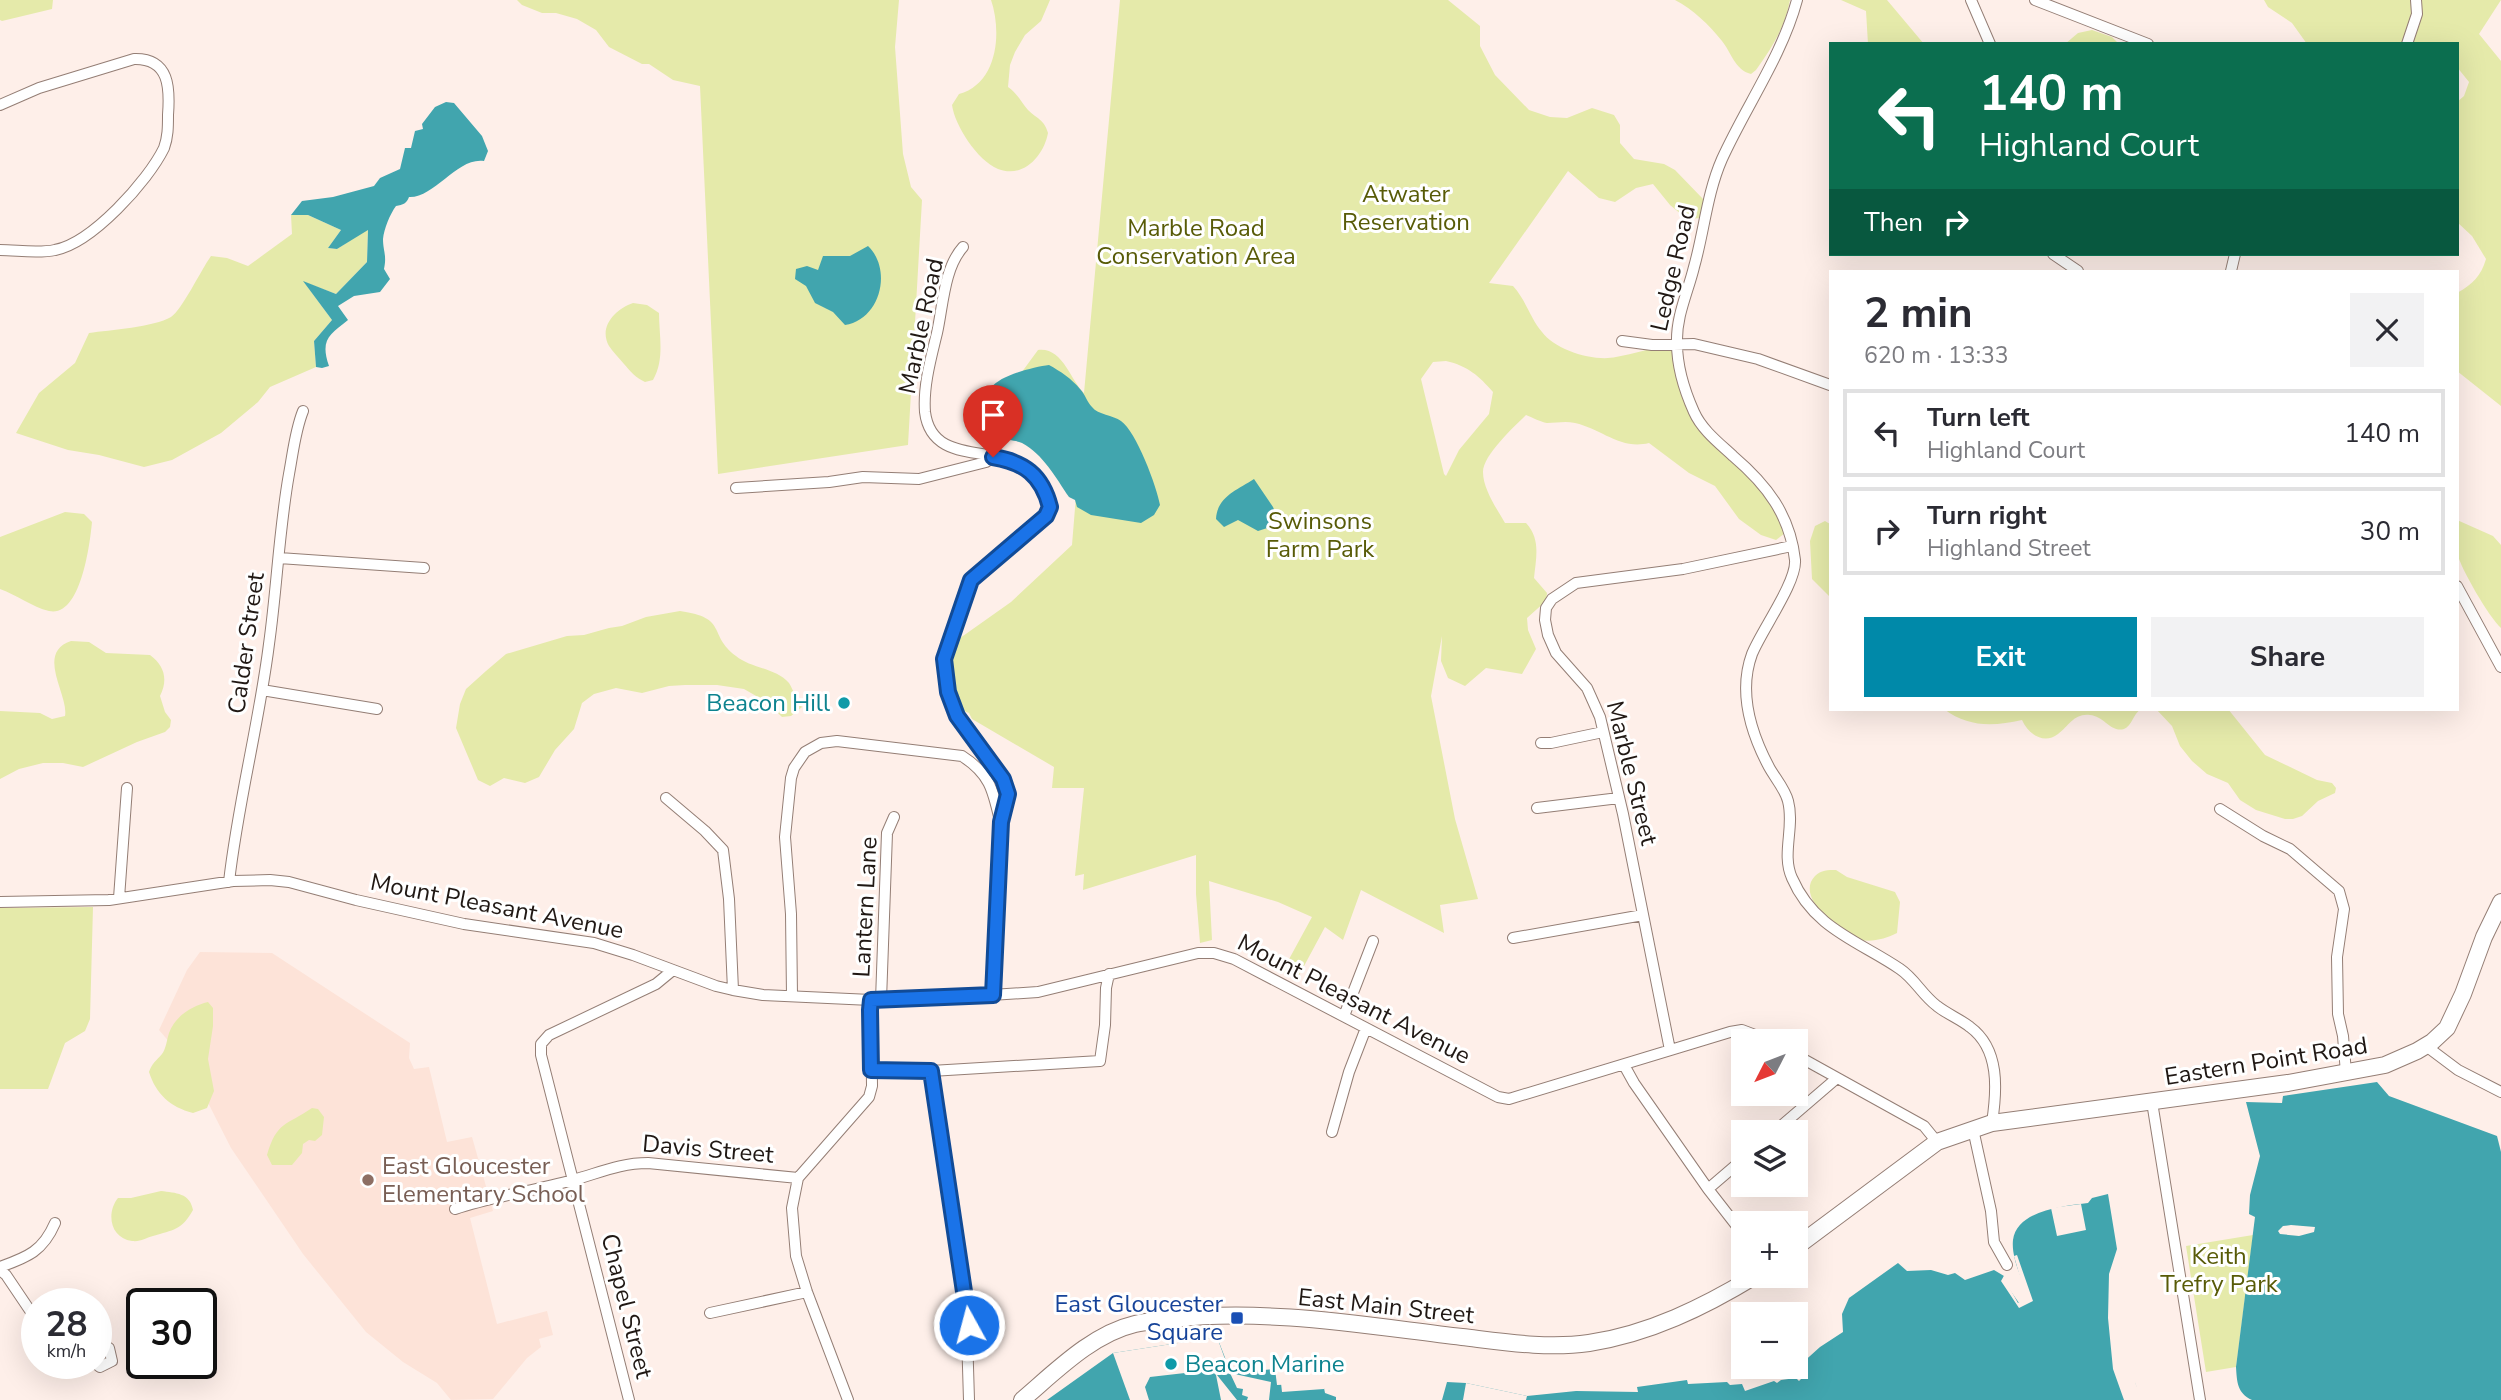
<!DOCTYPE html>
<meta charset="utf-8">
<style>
:root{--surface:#fff;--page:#f2f2f3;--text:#2b2b33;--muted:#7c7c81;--line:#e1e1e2;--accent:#0089a9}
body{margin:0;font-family:"Nunito Sans",sans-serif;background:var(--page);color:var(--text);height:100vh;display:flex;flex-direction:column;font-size:26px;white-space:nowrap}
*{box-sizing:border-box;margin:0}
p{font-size:23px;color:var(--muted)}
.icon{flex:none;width:38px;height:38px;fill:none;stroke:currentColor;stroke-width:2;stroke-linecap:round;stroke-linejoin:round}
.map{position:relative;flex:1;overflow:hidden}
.drawer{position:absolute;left:1829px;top:270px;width:630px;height:441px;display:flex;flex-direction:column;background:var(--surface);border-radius:0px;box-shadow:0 7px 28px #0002}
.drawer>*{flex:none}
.guide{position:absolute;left:1829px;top:42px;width:630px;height:214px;border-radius:0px;box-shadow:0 7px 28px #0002;background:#0b6e4f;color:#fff;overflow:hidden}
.needle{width:46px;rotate:228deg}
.buttons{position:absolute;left:1731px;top:1029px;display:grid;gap:14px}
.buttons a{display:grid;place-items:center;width:77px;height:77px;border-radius:0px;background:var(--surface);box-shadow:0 7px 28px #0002;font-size:35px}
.speed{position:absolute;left:21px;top:1288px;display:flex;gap:14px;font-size:35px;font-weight:700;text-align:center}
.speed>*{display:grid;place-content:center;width:91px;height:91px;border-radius:50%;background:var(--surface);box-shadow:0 7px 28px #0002;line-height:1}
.speed small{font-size:18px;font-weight:400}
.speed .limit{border:4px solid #111;border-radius:10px;background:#fff;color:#111}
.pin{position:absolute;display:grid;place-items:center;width:60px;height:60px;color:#fff;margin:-72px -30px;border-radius:50% 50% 50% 0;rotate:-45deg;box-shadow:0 0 7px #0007}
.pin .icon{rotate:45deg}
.me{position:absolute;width:77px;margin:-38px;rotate:353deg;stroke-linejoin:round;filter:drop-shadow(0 0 5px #0008)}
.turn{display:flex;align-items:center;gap:24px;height:147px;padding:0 35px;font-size:32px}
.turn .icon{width:91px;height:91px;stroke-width:2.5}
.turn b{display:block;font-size:49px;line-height:60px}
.then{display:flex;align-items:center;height:66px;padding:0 35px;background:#0003;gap:14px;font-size:26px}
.round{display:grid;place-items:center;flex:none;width:74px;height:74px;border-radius:0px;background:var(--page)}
.headline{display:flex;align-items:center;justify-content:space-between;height:119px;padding:0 35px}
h1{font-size:42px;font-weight:700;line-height:52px}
.button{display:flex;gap:14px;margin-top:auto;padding:14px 35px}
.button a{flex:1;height:80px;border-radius:0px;background:var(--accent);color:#fff;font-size:28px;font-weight:700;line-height:80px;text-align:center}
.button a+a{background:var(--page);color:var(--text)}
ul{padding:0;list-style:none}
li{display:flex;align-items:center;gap:21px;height:88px;margin:0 14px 10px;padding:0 21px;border:4px solid var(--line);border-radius:0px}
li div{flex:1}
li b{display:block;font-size:26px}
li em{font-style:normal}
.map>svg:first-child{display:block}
.built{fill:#fde3d8}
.green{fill:#e5eaaa;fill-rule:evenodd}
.water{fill:#41a5ae;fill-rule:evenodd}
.pier{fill:#feefe9}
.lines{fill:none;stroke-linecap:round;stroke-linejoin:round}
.street-casing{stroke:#947e75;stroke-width:12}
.secondary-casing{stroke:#947e75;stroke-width:18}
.street{stroke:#fff;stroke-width:10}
.secondary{stroke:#fff;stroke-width:16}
.route-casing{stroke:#114b97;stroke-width:18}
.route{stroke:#1a73e8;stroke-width:12}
.culture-dot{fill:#0f9aa8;stroke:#fff;stroke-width:2.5}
.education-dot{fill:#8d6e63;stroke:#fff;stroke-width:2.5}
.transit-dot{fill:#1a4fb4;stroke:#fff;stroke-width:2.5}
.labels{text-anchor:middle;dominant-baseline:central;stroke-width:6;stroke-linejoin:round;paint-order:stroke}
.park-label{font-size:24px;fill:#585b07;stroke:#fff}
.street-label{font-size:24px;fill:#201814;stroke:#fff}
.culture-label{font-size:24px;fill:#0d838f;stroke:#fff;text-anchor:end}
.education-label{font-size:24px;fill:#785e54;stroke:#fff;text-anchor:start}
.transit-label{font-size:24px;fill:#164399;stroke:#fff;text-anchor:end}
</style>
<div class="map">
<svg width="2501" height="1400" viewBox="0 0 2501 1400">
<rect width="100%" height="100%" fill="#feefe9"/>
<!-- built -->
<path class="built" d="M200 952 272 953 410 1043 409 1058 414 1069 429 1067 447 1142 472 1137 493 1211 470 1218 497 1324 547 1311 553 1335 539 1339 541 1347 527 1358 493 1399 451 1400 437 1383 403 1362 366 1332 303 1254 231 1148 196 1079 178 1052 159 1030 187 970Z"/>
<!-- green -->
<path class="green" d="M0 0H53L52 9 2 21 0 20Z
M517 0H899L895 47 903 154 911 187 922 200 908 445 718 474 700 86 673 80 649 64H642L609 47 596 30 577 19 556 13H542L522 5Z
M991 0H1050L1041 21 1025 35 1015 52 1010 65 1008 87C1018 94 1021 102 1028 110 1037 119 1044 119 1048 133 1044 155 1024 179 998 169 977 160 955 126 952 105L959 94C998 83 1002 32 991 0Z
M1120 0H1448L1480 26V46L1495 75 1529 110 1550 117 1567 118 1592 108 1614 115 1620 125V143L1634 159 1664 164 1675 170 1704 200 1701 218 1687 219 1670 205 1653 184 1636 188 1615 202 1599 198 1568 171 1489 283 1513 286C1526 300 1530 318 1542 332 1555 350 1594 362 1616 357 1634 354 1651 348 1669 345L1674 353 1690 416 1772 503 1785 533 1776 540 1761 535 1739 519 1715 486 1689 473 1649 443C1620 450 1602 429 1575 423 1565 421 1557 423 1547 423 1540 422 1532 417 1526 415 1514 427 1483 455 1483 472 1483 489 1497 509 1505 523H1526C1541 539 1536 558 1534 578L1547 593 1546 601 1527 618 1528 630 1536 649 1522 674 1486 668 1465 686 1448 678 1441 661 1442 636 1431 696 1455 819 1478 899 1440 905 1444 933 1361 890 1343 940 1325 927 1297 979 1282 972 1312 917 1278 902 1209 881 1212 940 1200 943 1196 894V855L1083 890 1084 874 1075 876 1084 788H1052L1054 767 972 719 969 713 961 710 946 648 1011 602 1072 545 1076 496 1028 443C1014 435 1000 443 992 425L1016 380 1038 350C1063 347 1070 380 1084 393ZM1446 361C1468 366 1479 376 1493 392L1489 414 1459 450 1446 476 1444 474 1421 379 1433 362Z
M1675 0H1790C1785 28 1772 47 1756 70L1751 74C1735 70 1731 52 1722 41 1709 25 1693 9 1675 0Z
M1841 0H1887L1924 44H1868L1866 11Z
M2264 0H2501L2479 34 2501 61V406L2457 371V293C2473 284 2481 276 2486 259L2472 236 2457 222V102L2464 96 2469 82 2457 67V44H2307L2292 23 2268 7Z
M2092 30 2112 37 2119 44H2065L2078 33Z
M291 215H308L341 230 328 248 337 249 368 229 367 262 336 294 304 282 332 320 314 341 316 367 270 387 258 402 221 433 172 460 144 467 99 455 68 450 16 433 39 393 75 363 89 333C110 330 154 327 171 317 182 310 201 270 211 256L227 258 248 266 292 234Z
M633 303 647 305 659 313C659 336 665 359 653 380L645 382C636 378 630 371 624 364 619 358 613 352 609 346 598 326 616 309 633 303Z
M65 512 84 514 92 522C90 543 81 618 49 611 32 607 17 595 0 589V537Z
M2457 520 2493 536 2501 545V628C2489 617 2461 569 2457 553 2455 543 2457 530 2457 520Z
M1825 521 1830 524V597L1812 579 1810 541 1815 526Z
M680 611C729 618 707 634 736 656 750 668 776 668 789 683 794 691 796 700 802 707L791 716 782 717 765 701 744 689 717 685H685L669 686 642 693 616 688 594 694 582 703 574 729 555 750 539 777 525 783 504 778 490 786 478 780 456 728 460 704 466 689 486 671 506 654 567 636 584 635 609 628 622 626 646 617Z
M71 641 89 642 106 653 150 655C165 666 168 680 160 696L165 712 171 720 170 727 165 732 137 742 83 767 63 763H43L19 769 0 779V711L40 713 52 719 65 716C69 695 35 653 71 641Z
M1944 709H2141C2133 714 2132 726 2124 729 2111 733 2104 716 2090 715 2074 713 2069 726 2058 734 2044 745 2028 734 2022 720 1994 726 1969 728 1944 709Z
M2156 709H2228L2265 755 2317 780 2332 783 2336 788 2335 793 2318 801 2302 816 2293 819H2285L2256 810 2240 800 2228 783 2207 774 2192 761 2180 746 2172 726Z
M1836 870 1847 877 1895 892 1900 902 1897 933C1885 939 1868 944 1854 938 1837 930 1795 897 1815 876 1821 870 1828 870 1836 870Z
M93 907 90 1019 85 1031 65 1043 48 1089H0V908Z
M208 1002 213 1008V1026L208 1059 214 1091 207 1108 193 1113C170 1107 156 1094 149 1072 152 1063 156 1061 162 1054 166 1049 167 1039 169 1033 175 1016 192 1006 208 1002Z
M312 1108 318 1109 324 1117 322 1135 315 1141 309 1140 303 1144 302 1153 292 1165H272L267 1155C277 1121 286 1126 312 1108Z
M161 1191C176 1193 190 1193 193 1210 182 1230 173 1230 153 1236 145 1238 141 1242 132 1241 110 1238 106 1213 118 1198H131Z
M2253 1235 2236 1367 2206 1372 2186 1246Z"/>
<!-- water -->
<path class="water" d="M446 102 454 103 482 136 488 151 484 161C457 157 435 198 409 197 407 203 403 205 396 206 390 214 384 229 383 239 383 251 387 255 384 269L390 279 380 292 354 296 338 306 348 320C329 335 320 340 329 366L322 368 316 367 314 341 332 320 303 281 336 294 367 262 368 230 337 249 328 248 341 230 308 215H291L302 201 333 197 374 186 380 178 400 169 405 148H411L415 131 423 129 422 124 435 107Z
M868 246C893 270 880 320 845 325L833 312 815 303 806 286 795 279 796 269 807 266 818 270 823 256H850Z
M1049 365C1060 371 1072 379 1080 389 1085 394 1087 402 1092 407 1098 415 1113 415 1121 421 1136 431 1157 487 1160 505L1154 515 1141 523 1091 515 1077 507 1075 500 1069 497C1056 478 1043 454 1022 443 1016 440 1007 441 1001 437 994 433 986 427 980 421 983 411 985 396 991 388 1000 375 1034 367 1049 365Z
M1254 479 1273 507 1280 524 1258 531 1238 520 1224 527 1216 519C1217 497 1237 490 1254 479Z
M2377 1082 2389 1096 2497 1136 2501 1152V1400H2252C2237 1393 2237 1382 2236 1367L2255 1217 2249 1214 2250 1195 2260 1156 2246 1102 2282 1103 2283 1096ZM2291 1225 2315 1227 2314 1232 2299 1236 2280 1234 2278 1231 2283 1226Z
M2108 1194 2117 1249 2119 1282 2130 1368 2141 1400H1442L1447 1382 1466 1383 1527 1396 1576 1391 1638 1392 1637 1387 1687 1380 1688 1384 1727 1382 1730 1385 1742 1384 1745 1391 1774 1381 1777 1383 1781 1380 1796 1378 1799 1381 1801 1379 1800 1365 1820 1347 1843 1332 1842 1314 1849 1298 1898 1263 1907 1271 1931 1270 1948 1275 1955 1273 1965 1280 1994 1270 2004 1276 2003 1280 2019 1303 2029 1299C2023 1281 2011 1258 2013 1240 2017 1210 2065 1206 2088 1203L2092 1198Z
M1217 1337 1231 1373 1275 1369 1277 1385 1323 1383 1325 1393 1336 1397V1400H1047L1113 1353Z"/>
<!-- pier -->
<path class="pier" d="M2081 1204 2086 1230 2057 1236 2051 1208Z
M2117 1249H2120L2122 1282 2136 1385 2145 1400H2124L2113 1369 2108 1318 2109 1274Z
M2017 1255 2033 1301 2019 1308 2001 1281 2005 1274V1280L2018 1303 2026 1298 2014 1256Z
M1217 1337 1230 1373 1271 1382 1269 1400H1247L1248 1397 1242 1395 1243 1389 1237 1388 1230 1373 1217 1375 1237 1400H1221L1216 1375 1211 1370 1150 1377 1145 1387 1149 1400H1130L1113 1353Z
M1324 1380V1389L1282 1392 1281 1383Z
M1466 1383 1527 1396 1526 1400H1463Z"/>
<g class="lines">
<defs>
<path id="street" d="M1797 0C1782 56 1746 106 1722 159 1707 193 1704 232 1694 267 1688 292 1676 316 1677 343 1677 366 1685 392 1694 412 1702 430 1719 443 1733 456 1767 485 1790 515 1795 560 1797 582 1761 631 1752 654 1738 692 1751 733 1769 767 1775 778 1785 789 1788 801 1795 827 1781 854 1792 878 1814 929 1859 941 1900 969 1915 979 1922 995 1937 1006 1947 1014 1960 1019 1970 1027 2000 1049 1997 1090 1992 1123
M1971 0 1990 44
M2035 0 2148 44
M2407 44 2417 14 2416 0
M0 105 39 88 134 59C170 58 170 89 168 115 168 127 168 137 164 148 148 181 92 243 55 250 37 254 17 250 0 250
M963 247C944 268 943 306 937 333 931 358 923 386 925 412 931 461 984 448 1016 462 1034 470 1045 488 1050 507L1046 516 971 581 944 658 948 692 957 716 1003 779 1008 794 1001 822 994 995
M2053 254 2078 271
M2231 271 2235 254
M1622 341 1652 345 1694 344 1758 359 1830 385
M736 488 829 482 863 477 919 479 986 462 993 457
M279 558 424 568
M2457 586 2501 667
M262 690 377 709
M1541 743H1551L1603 732
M666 798 705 831 723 850 729 899 733 990
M1537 808 1619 798
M2220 809 2263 836 2290 849 2339 891 2344 909 2337 957 2338 1014 2343 1036 2346 1073
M229 882C238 802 259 724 269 644 277 587 279 530 289 474 293 453 295 431 303 411
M119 898 127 788
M0 902 109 900 233 881 270 880 289 882 356 900 464 924 594 943 633 955 716 986 733 990 763 995 871 1000 900 1001 1038 992 1198 953H1214L1234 959 1498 1097 1509 1099 1730 1032 1742 1030 1771 1041
M1513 938 1643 915
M792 996 791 914 785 837 791 778 794 768 805 752 821 743 837 741 962 756C990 774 993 790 1000 821
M881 1000 887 833 894 817
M1344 1016 1373 941
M2426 1046 2458 1070 2501 1092
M1670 1050 1623 814 1600 717 1587 688 1556 653 1548 635 1545 620 1546 608 1552 599 1576 583 1683 569 1792 546
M1796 1055 1924 1126 1937 1142
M1624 1065 1634 1083 1708 1189 1743 1234
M871 1070 931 1071 1100 1061 1105 1025 1106 988 1109 974
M931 1071 966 1301 969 1400
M2152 1102 2200 1400
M1973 1129 1991 1211 1994 1242 2007 1265
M1332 1132 1349 1072 1366 1028
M1774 1132 1837 1078
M1708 1189 1743 1159
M455 1209C494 1196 534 1191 573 1180 599 1173 620 1163 648 1163L798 1178
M0 1267C28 1257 43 1251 55 1223
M0 1270 6 1275 37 1321
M710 1313 807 1292
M95 1363 100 1367 112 1361 109 1348 96 1340
M629 1400 541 1055V1044L549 1035 656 984 673 970
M848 1400 807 1292 796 1256 792 1208 798 1178 869 1097 872 1086 871 1000"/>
<path id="secondary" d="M1796 1247 1937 1142 1992 1123 2288 1083 2385 1065 2417 1051 2432 1042 2447 1028 2463 994 2484 937 2501 902
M1022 1400C1055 1372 1092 1334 1135 1324 1147 1321 1160 1321 1172 1319 1268 1308 1367 1326 1462 1337 1504 1342 1547 1349 1589 1343 1649 1334 1704 1307 1755 1276"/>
</defs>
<!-- street casing -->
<use href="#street" class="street-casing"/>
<!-- secondary casing -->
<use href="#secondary" class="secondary-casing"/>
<!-- street -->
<use href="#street" class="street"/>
<!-- secondary -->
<use href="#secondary" class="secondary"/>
</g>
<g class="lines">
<defs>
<path id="route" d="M969 1325 931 1071 871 1070 870 1010 871 1000 993 995 1001 822 1008 794 1003 779 957 716 948 692 944 659 971 580 1046 516 1050 507C1042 475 1024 462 993 457"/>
</defs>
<!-- route casing -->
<use href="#route" class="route-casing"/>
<!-- route -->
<use href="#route" class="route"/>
</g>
<!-- markers -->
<g class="culture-dot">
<circle cx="844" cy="703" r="7"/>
<circle cx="1171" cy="1364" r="7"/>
</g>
<circle class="education-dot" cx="368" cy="1180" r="7"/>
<rect class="transit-dot" x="1230" y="1311" width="14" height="14" rx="3.5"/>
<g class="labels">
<!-- park labels -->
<g class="park-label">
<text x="1406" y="194">Atwater<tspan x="1406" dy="28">Reservation</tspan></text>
<text x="1196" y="228">Marble Road<tspan x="1196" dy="28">Conservation Area</tspan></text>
<text x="1320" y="521">Swinsons<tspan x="1320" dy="28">Farm Park</tspan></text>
<text x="2219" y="1256">Keith<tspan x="2219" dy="28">Trefry Park</tspan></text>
</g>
<!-- street labels -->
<g class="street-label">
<text transform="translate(1673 268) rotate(-77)">Ledge Road</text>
<text transform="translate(921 326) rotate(-78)">Marble Road</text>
<text transform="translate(246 643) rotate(-82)">Calder Street</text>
<text transform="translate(1632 773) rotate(76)">Marble Street</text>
<text transform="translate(497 906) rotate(11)">Mount Pleasant Avenue</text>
<text transform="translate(865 907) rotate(-87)">Lantern Lane</text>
<text transform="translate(1354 999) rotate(27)">Mount Pleasant Avenue</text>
<text transform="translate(2266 1061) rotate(-9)">Eastern Point Road</text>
<text transform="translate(708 1149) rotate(5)">Davis Street</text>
<text transform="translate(627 1306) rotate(76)">Chapel Street</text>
<text transform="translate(1386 1306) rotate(6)">East Main Street</text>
</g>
<!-- culture labels -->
<g class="culture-label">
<text x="830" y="703">Beacon Hill</text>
<text x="1185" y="1364" text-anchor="start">Beacon Marine</text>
</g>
<!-- education labels -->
<g class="education-label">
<text x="382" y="1166">East Gloucester<tspan x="382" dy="28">Elementary School</tspan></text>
</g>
<!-- transit labels -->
<g class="transit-label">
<text x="1223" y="1304">East Gloucester<tspan x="1223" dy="28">Square</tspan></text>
</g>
</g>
</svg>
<div class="buttons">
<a><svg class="needle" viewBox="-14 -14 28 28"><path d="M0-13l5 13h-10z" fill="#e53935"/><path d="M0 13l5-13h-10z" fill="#7c7c81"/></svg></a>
<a><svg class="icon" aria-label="layers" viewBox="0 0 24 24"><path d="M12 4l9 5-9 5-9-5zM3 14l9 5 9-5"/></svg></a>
<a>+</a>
<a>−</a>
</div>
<div class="speed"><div>28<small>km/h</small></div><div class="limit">30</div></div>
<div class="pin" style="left:993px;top:457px;background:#d93025"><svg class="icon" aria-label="arrive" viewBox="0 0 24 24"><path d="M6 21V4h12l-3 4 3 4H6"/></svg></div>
<svg class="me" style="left:969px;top:1325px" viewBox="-20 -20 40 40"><circle r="17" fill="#1a73e8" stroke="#fff" stroke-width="3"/><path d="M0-11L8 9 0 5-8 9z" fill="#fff"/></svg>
<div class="guide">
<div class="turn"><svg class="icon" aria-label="left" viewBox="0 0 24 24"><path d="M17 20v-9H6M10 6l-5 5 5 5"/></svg><div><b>140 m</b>Highland Court</div></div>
<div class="then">Then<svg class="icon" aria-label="right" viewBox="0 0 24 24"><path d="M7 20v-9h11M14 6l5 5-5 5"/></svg></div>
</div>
<section class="drawer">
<div class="headline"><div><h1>2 min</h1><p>620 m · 13:33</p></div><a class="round"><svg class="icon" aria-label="close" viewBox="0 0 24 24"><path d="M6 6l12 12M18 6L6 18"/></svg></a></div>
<ul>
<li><svg class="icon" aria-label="left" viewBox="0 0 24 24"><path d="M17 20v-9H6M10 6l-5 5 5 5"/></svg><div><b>Turn left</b><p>Highland Court</p></div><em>140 m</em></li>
<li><svg class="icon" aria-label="right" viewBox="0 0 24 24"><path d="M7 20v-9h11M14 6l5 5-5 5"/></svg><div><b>Turn right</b><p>Highland Street</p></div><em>30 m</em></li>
</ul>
<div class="button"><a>Exit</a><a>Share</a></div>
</section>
</div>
